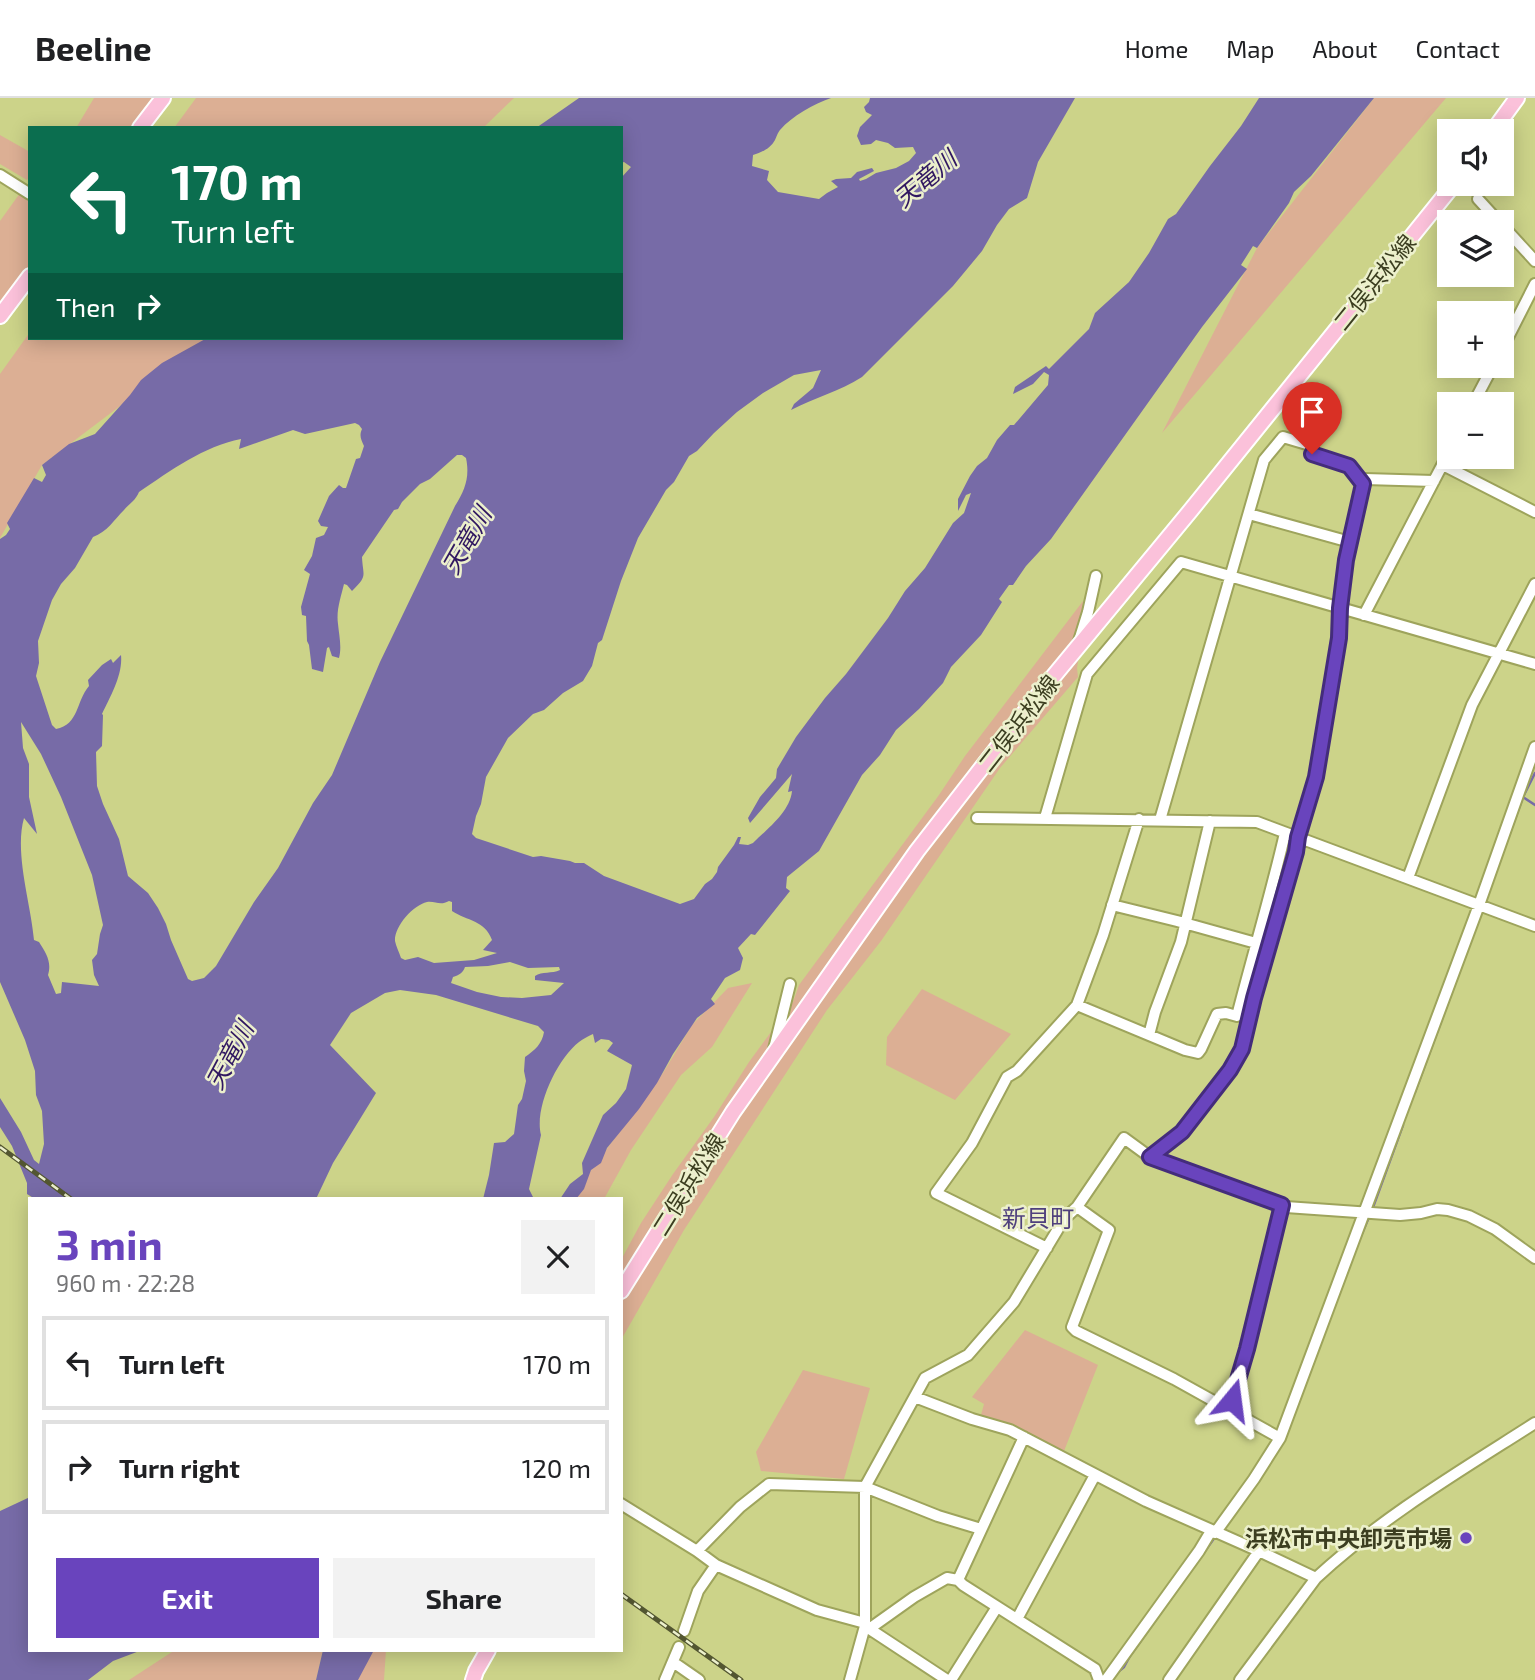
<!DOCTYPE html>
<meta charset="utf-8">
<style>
:root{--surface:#fff;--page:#f2f2f2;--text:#202124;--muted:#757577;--line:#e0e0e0;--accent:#6944bd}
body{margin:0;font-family:"Exo 2","Noto Sans JP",sans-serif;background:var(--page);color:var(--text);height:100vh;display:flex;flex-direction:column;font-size:26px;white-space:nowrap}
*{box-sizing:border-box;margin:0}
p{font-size:23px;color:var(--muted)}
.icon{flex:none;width:38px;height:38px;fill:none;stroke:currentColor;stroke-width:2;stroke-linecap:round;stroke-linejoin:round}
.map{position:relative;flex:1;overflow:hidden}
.details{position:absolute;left:28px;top:1099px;width:595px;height:455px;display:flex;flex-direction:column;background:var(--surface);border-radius:0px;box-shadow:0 4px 18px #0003}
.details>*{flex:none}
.guide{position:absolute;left:28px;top:28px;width:595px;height:214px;border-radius:0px;box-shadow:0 4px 18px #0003;background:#0b6e4f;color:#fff;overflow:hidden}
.fabs{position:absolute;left:1437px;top:21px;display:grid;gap:14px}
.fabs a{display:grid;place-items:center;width:77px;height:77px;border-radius:0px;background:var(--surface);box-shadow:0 4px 18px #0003;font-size:35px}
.pin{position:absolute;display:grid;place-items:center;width:60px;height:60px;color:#fff;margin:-72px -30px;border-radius:50% 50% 50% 0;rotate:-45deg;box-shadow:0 0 7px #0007}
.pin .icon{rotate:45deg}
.me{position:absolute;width:77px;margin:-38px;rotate:16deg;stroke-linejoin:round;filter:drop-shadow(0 0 5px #0008)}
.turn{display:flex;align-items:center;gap:24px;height:147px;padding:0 28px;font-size:32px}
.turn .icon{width:91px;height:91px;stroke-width:2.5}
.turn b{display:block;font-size:49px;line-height:60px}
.then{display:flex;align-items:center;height:66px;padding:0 28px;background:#0003;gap:14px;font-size:26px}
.round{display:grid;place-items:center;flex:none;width:74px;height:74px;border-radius:0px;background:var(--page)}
.head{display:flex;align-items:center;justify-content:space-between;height:119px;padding:0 28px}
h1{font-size:42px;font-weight:700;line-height:52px;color:var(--accent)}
.button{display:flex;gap:14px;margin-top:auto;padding:14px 28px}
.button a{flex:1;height:80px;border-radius:0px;background:var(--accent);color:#fff;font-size:28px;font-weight:700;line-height:80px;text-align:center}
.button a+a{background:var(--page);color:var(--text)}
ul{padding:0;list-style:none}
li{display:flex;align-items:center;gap:21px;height:94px;margin:0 14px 10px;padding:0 14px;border:4px solid var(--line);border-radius:0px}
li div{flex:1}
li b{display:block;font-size:26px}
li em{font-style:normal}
header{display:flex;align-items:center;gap:42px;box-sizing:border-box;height:98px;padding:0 35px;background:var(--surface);border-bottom:2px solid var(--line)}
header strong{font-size:33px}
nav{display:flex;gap:38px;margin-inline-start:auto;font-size:24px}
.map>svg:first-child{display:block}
.green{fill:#dcaf94}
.water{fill:#776ba7;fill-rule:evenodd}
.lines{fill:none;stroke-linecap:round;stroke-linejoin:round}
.stream{stroke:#776ba7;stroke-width:2.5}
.minor-casing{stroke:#9ea45c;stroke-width:14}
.major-casing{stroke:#fff;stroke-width:18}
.minor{stroke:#fff;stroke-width:10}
.major{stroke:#fbc1da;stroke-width:14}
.rail-casing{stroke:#535631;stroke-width:5}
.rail{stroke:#ecf0cc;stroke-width:2.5;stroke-dasharray:8;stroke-linecap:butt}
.route-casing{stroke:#442c7b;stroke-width:18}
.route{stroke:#6944bd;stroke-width:12}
.poi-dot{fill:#6944bd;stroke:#ecf0cc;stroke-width:2.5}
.labels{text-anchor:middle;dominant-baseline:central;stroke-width:5;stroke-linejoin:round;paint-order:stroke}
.street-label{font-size:23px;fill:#3c3e20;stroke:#ecf0cc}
.poi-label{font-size:23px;font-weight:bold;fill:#3c3e20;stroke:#ecf0cc;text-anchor:end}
.water-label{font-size:24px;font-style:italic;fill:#301761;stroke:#ecf0cc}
.neighbourhood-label{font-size:24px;fill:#4f407d;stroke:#ecf0cc}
</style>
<header>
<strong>Beeline</strong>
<nav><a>Home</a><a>Map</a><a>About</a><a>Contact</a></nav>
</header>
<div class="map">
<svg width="1535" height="1582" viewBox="0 0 1535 1582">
<rect width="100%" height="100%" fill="#ccd389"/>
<!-- green -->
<path class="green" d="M94 0H158L137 30H76Z
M196 0H514L483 30H174Z
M1374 0H1446L1162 335 1257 150Z
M0 37 30 54V78L27 82 0 66Z
M23 91 30 96V171L0 213V123Z
M30 234V240H210L42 367 0 440V276Z
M1083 503 1081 546 1077 570 1078 579 1000 670 881 843 827 912 684 1132 621 1242V1162L641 1125 673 1076 714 1019 749 964 793 904 799 887 939 697 965 658Z
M752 885 712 949 681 977 631 1052 604 1101H573L591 1072 663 975 692 927 728 890Z
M922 891 1011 936 955 1002 886 967 887 939Z
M1025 1232 1098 1267 1064 1353 1000 1323 981 1317 984 1306 972 1299Z
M803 1272 870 1290 844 1381 761 1373 756 1354Z
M175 1552H323L316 1582H129Z
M370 1552H386L384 1582H358Z"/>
<!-- water -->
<path class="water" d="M579 0H831C814 6 792 18 780 32 778 34 776 40 775 42 770 51 762 54 753 57L752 68 769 73 767 82 778 94 819 101 827 95 838 89 831 83 836 81 851 80 857 74 872 70 874 73 859 81 860 83 866 81 876 75 896 70 909 63 916 55 913 49 895 50 888 45 876 42 871 46 861 47 857 38 860 29 872 17 866 14 864 9 869 4 870 0H1075L1038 64 1027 100 1009 111 997 127 982 153 953 188 862 279C840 293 814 300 791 312L794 306 813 290 821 272 794 277 763 295 737 314 714 335 697 353 689 358 674 384 666 392 638 440 621 483 602 542 598 545 592 568 583 583 563 595 544 612 533 616 508 640 486 679 481 706 476 718 472 736 476 740 533 759 541 758 570 763 575 765H584L604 778 680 806 694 801 705 786 712 781 717 774 718 769 734 747 738 739H741L739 746 748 747 753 745C767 731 790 714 792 693L788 694 792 676 750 725 748 720 760 699 776 680 777 671 796 639 825 600 846 576 888 520 905 493 925 470 953 425 964 415 971 395 966 397 958 413V401L970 378 977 368 987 360 997 342 1010 327H1014L1048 287 1049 277 1044 274 1033 286 1013 296 1015 289 1046 268 1049 271 1089 231 1095 215 1129 184 1149 155 1168 121 1176 116 1210 68 1241 28 1259 0H1374L1311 78 1294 94 1289 105 1257 150 1253 148 1241 167 1247 171 1202 229 1051 441 1026 468 1013 487H1009L999 501 1002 504 981 537 951 569 943 585 919 611 896 632 880 657 862 677 819 753 787 779 786 790 790 793 755 837 751 836 738 850 743 860 740 872 725 880 711 901 715 906 697 920 673 956 657 985 639 1011 607 1050 601 1065 591 1072 584 1091 576 1101H560L570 1086 583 1076 582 1065 603 1017 616 1005 626 991 632 967 607 953 613 945 609 942 601 941 595 945 593 936C588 938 583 941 579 944 557 961 534 1010 541 1037L529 1091 534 1101H483L489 1077 494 1045 505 1044 514 1036 518 1007 522 1001 526 983 524 973 525 959C535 952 542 946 544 934L538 928 436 897 400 892 385 895 351 915 330 947 376 995 333 1065 316 1101H35L27 1096V1085L12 1048 0 1029V1000L21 1034 34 1062 39 1066 44 1046 42 1013 36 997 35 973 25 942 0 884V441L6 437 10 431 7 425 34 380 42 384 46 377 42 367 69 346 95 336 130 297 141 282 162 265 207 240H621V80L631 69 624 64 621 65V30H536ZM355 325 359 327 362 331C359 338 361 341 364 348L360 360 356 361 346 390H343L339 387 329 398 318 423 321 428 328 429 324 437 316 440 312 458 304 472 310 476 301 509 302 517 306 518 307 543 309 547 312 571 323 574 327 550 329 549 332 558 339 560C342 549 339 537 338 526 336 512 341 499 344 486L347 487 352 493C368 477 363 479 362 459L394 412 398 411 402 404 420 386 430 381 457 357H462L466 360C470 379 465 392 455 408L380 564 332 677 313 705 278 770 254 804 216 868 204 880 192 883 188 881 171 842 166 826 158 810 148 795 128 778 119 741 103 706 97 688 96 654 102 648 103 617 102 616C110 599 123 577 121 557L113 565 111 561 102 567 88 582 89 588C76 603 79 627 56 631L52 627 36 578 39 565 38 543 52 502 61 486 75 470 93 439C107 434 114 422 124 412 129 406 136 402 139 394 170 373 204 348 241 341L239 351 293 332 305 336ZM21 624 41 656 61 699 92 777 103 827 100 836 97 856 92 862 94 877 99 888 62 884 61 895 56 896 48 877C52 864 46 855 39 844L34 842C31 806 14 755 24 720L37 736 29 699V666L23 650ZM449 803 452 804V813C467 823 485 822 492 842L483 852 497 855 474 862 434 865 418 859 405 862 401 860C399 854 396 848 395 843 394 829 413 807 427 804 436 803 440 808 449 803ZM510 864 528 870 559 869 560 872C552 876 542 873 535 878V882L564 885 551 897 522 900 501 899 477 894 451 885 453 879C459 877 463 875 465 869L488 868Z
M30 1399V1552H142L113 1563 88 1582H0V1413Z
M323 1552H374L358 1582H316Z"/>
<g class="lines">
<!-- stream -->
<path class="stream" d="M1523 699 1535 707
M1503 754 1523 699 1535 675
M1415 994 1472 840
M1372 1112 1403 1027
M1358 1145 1369 1119
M1118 1574 1124 1569 1130 1558 1215 1439"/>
<defs>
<path id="minor" d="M0 77 30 96
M1478 101 1499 124
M1502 127 1535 163
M1502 251 1535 186
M1473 306 1493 268
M1443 367 1535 414
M1362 386 1365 381 1434 383
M1249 416 1350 444
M1364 517 1449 354
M1078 546 1088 514 1096 478
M977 720 1257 724 1535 828
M1045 720 1087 576 1181 464 1535 566
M1408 780 1472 607 1535 486
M1112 807 1177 823 1256 845
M1077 907 1185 952 1198 955 1201 951 1217 916 1226 915 1237 918C1253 856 1271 796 1285 735
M1149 937 1155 914 1181 844 1210 723
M774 951 790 886
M1150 1059 1286 1109 1400 1117 1421 1115 1437 1111 1448 1112 1469 1118 1495 1131 1535 1160
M1077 1109 1109 1132 1072 1229 1076 1233 1174 1281 1280 1340
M1047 1150 936 1095 972 1045 1007 979 1017 973 1077 907 1103 837 1139 721
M915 1299 972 1321 1010 1332 1146 1403 1259 1453 1316 1480
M1229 1312 1247 1251 1282 1107
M621 1406 697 1453 716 1467 817 1512 865 1525
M1215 1435 1254 1381 1280 1340 1479 807 1535 649
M697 1453 740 1409 769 1386 865 1389 938 1418 981 1431
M958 1482 1024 1339
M1017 1521 1095 1377
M865 1528 947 1582
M869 1531 914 1499 947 1480 958 1482 963 1487 1095 1571 1099 1582
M684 1533 698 1493 716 1467
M673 1564 699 1582
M665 1582 679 1549
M850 1582 865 1528V1389L925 1280 968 1257 1014 1204 1064 1121 1077 1109 1124 1040 1150 1059 1182 1034 1230 972 1242 951 1254 900 1265 866 1316 679 1339 540 1340 510 1346 462 1362 386 1349 368 1312 356 1310 347 1283 339 1264 362 1160 722
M951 1582 997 1509
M1106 1582 1199 1453 1211 1433
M1169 1582 1259 1453
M1240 1582 1316 1480C1382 1419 1460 1373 1535 1325"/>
<path id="major" d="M140 30 163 0
M1493 33 1517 0
M0 218 30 178
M621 1193 733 1014 917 753 1043 591 1191 412 1454 86
M473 1582 476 1573 488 1552"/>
</defs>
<!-- minor casing -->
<use href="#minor" class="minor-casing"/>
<!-- major casing -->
<use href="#major" class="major-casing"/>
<!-- minor -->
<use href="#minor" class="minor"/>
<!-- major -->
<use href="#major" class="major"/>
<defs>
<path id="rail" d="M0 1049 71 1101
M621 1496 741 1582"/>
</defs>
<!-- rail casing -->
<use href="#rail" class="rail-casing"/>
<!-- rail -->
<use href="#rail" class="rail"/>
</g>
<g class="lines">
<defs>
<path id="route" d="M1232 1302 1247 1251 1282 1107 1150 1059 1182 1034 1230 972 1242 951 1254 900 1296 754 1298 739 1316 679 1339 540 1340 510 1346 462 1363 386 1349 368 1312 356"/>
</defs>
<!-- route casing -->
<use href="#route" class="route-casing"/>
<!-- route -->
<use href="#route" class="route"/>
</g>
<!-- markers -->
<circle class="poi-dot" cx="1466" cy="1440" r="7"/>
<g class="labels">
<!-- street labels -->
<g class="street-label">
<text transform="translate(1374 184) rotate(-51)">二俣浜松線</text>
<text transform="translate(1018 625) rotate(-52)">二俣浜松線</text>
<text transform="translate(688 1086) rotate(-58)">二俣浜松線</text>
</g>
<!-- poi labels -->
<g class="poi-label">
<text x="1452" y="1440">浜松市中央卸売市場</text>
</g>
<!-- water labels -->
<g class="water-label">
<text transform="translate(925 80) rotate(-40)">天竜川</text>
<text transform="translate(466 442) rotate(-60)">天竜川</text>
<text transform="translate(229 957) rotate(-62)">天竜川</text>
</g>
<!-- neighbourhood labels -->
<g class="neighbourhood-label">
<text x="1038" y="1119">新貝町</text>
</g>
</g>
</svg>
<div class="fabs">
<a><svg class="icon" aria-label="sound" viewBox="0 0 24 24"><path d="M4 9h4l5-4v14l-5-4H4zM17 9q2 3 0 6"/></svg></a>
<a><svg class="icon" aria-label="layers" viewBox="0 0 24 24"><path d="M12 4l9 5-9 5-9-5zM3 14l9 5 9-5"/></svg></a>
<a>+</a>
<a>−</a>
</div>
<div class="pin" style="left:1312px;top:356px;background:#d93025"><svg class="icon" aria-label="arrive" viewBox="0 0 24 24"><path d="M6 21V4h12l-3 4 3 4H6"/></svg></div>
<svg class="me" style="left:1232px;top:1302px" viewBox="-20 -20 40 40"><path d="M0-17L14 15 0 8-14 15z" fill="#6944bd" stroke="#fff" stroke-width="4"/></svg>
<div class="guide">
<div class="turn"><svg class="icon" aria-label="left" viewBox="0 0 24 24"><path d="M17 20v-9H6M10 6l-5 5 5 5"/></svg><div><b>170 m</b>Turn left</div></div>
<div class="then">Then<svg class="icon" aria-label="right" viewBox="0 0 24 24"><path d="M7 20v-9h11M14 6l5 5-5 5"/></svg></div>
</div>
<section class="details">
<div class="head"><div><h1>3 min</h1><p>960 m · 22:28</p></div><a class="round"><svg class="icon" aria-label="close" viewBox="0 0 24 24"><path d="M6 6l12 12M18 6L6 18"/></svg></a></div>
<ul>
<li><svg class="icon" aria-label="left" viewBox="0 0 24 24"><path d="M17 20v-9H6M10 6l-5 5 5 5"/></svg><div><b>Turn left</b></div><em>170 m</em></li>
<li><svg class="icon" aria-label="right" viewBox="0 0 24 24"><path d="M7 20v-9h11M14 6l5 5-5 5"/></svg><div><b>Turn right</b></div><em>120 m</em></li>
</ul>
<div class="button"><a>Exit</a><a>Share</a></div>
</section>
</div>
